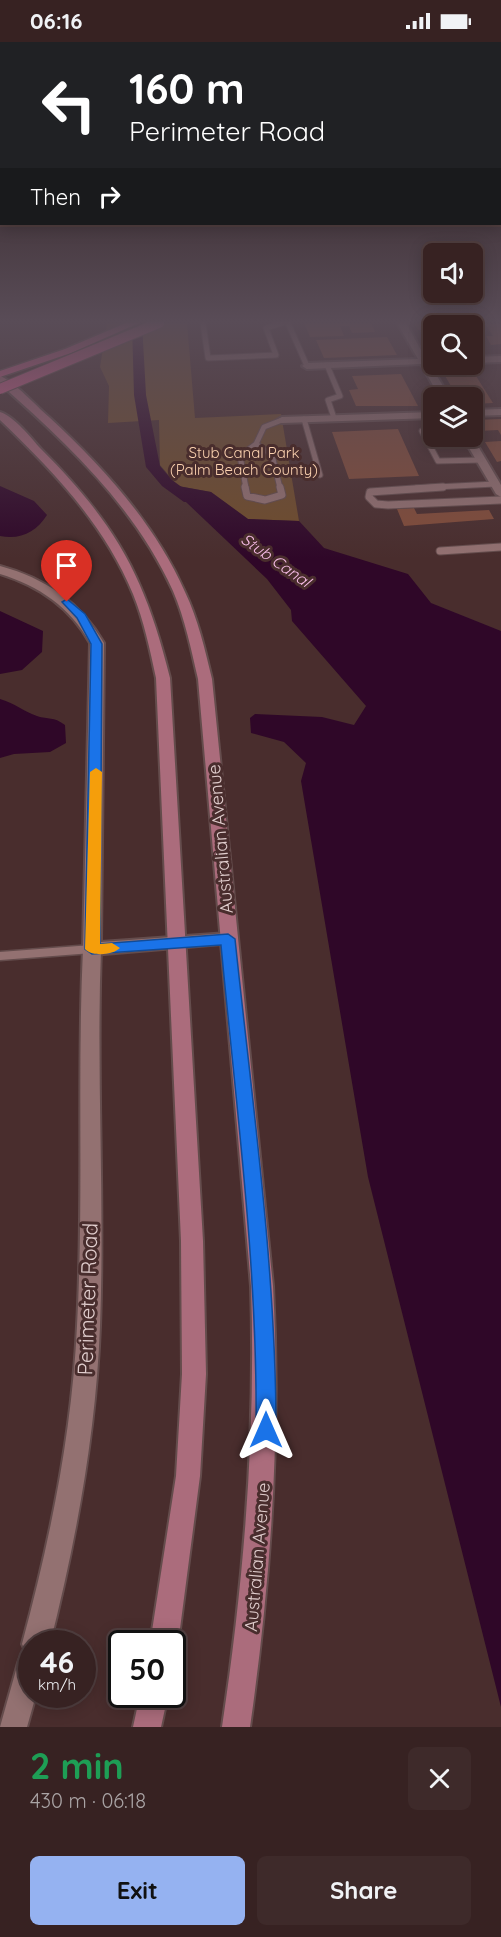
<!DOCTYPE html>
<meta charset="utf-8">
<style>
:root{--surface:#372222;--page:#3e2a2a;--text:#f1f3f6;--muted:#aaa4a5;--line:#513f40;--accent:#95b2f1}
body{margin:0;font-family:Quicksand,sans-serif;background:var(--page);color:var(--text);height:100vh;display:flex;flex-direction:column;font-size:22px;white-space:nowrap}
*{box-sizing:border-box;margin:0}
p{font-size:20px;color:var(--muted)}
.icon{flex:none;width:33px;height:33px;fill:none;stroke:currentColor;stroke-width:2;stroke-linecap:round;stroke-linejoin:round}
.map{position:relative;height:1685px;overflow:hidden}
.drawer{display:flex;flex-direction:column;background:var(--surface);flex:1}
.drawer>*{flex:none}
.top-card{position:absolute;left:0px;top:0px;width:501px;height:183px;box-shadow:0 3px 15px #0003,0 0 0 2px var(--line);background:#202124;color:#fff;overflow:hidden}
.controls{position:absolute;left:423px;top:201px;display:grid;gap:12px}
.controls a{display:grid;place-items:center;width:60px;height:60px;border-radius:9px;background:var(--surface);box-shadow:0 3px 15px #0003,0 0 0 2px var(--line);font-size:30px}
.speed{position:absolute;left:18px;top:1588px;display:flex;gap:12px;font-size:30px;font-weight:700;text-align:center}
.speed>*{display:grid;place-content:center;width:78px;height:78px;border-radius:50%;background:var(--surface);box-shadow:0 3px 15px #0003,0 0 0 2px var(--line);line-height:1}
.speed small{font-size:15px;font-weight:400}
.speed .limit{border:3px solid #111;border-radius:9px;background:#fff;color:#111}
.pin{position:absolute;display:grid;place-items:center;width:51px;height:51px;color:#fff;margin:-62px -26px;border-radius:50% 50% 50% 0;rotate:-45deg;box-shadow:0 0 6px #0007}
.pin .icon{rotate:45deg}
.me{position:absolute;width:66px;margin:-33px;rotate:0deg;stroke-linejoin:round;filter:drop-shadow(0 0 4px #0008)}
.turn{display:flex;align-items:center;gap:21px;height:126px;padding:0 30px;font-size:27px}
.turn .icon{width:78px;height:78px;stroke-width:2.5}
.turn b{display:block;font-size:42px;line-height:51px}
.then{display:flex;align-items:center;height:57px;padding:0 30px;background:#0003;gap:12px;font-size:22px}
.round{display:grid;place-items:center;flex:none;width:63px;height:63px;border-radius:9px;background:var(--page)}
.summary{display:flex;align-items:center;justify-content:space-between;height:102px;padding:0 30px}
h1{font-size:36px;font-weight:800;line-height:45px;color:#1e9e55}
.button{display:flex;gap:12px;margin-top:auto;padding:12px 30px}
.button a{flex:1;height:69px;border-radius:9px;background:var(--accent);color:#111;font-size:24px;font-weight:800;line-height:69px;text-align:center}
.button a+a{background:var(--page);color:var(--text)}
.status{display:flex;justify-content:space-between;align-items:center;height:42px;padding:0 30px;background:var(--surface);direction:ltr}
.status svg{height:16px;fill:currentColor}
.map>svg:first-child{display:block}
.green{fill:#704c2b}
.water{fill:#2f0728}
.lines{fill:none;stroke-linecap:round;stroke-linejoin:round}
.canal{fill:#2f0728;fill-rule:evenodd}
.building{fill:#824c39}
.service-far2-casing{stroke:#644c4c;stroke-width:7}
.service-far1-casing{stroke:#644c4c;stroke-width:9}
.service-casing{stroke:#644c4c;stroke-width:11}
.minor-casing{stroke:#644c4c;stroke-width:4}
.tertiary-casing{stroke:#644c4c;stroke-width:4}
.secondary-casing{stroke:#644c4c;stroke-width:4}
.motorway-casing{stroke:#644c4c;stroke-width:3}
.service-far2{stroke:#937171;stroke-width:5}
.service-far1{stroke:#937171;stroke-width:7}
.service{stroke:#937171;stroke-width:8}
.minor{fill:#937171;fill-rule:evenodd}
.tertiary{fill:#937171;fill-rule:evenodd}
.secondary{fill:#ab6c7c;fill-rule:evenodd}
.motorway{fill:#e35f94;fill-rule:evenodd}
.motorway-bridge-casing{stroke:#644c4c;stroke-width:12;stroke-linecap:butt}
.motorway-bridge{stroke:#e35f94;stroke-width:10}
.route{fill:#1a73e8;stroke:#114b97;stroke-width:1.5}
.slow{fill:#f59e0b}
.labels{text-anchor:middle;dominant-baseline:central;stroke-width:6;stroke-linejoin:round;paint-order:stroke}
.far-park-label{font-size:15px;fill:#fcd2b0;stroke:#492d2d}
.far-water-label{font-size:16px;font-style:italic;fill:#f7bce7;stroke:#492d2d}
.street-label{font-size:18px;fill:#e1cece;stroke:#492d2d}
.near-street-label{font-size:21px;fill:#e1cece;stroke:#492d2d}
</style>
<div class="status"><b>06:16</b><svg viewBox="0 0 49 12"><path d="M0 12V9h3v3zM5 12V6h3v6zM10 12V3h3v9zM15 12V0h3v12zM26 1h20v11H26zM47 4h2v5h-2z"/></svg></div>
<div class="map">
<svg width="501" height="1685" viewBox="0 0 501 1685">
<rect width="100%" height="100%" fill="#492d2d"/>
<!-- green -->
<path class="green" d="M107 281H187L195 376 281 372 299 479 248 477 211 450 178 444 160 423 159 378 108 381 109 344 100 325Z"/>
<!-- water -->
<path class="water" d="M167 442 211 450 248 477 299 479 324 506 408 532 431 561 501 589V1665L368 1135 301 739 306 721 284 700 251 691 250 676 255 672 322 675 354 683 366 664 292 579 291 568 267 537Z
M0 444 34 459 47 473C36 490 21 498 0 494Z
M0 569 43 589 42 610 22 628 0 632Z
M0 657C14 661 25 670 37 674 49 678 53 674 65 683L66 701 50 710 14 712 0 716Z"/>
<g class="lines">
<!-- canal -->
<path class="canal" d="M132 281H142L146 353 160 424 172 438 194 454 196 457 194 460H184L162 444 146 425 134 353Z"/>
</g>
<!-- building -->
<path class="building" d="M304 281H371L375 290 352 291 349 284H340L344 294 310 295Z
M414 281H436L437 284H434V287L418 288Z
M485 282H501V302L491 303 486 294H493Z
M387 295 397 313 324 316 316 298Z
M471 326 493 361 472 362V356H458L441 327Z
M401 332 418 364H356L349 348 358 347 352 334Z
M501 377V393L498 388 478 389 473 378Z
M398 387 419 434 349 437 332 390Z
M501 399V419L497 420 485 400Z
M414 466 417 472 489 468 494 477 404 484 397 467Z"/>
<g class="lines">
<defs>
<path id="service-far2" d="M203 281 208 316 276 313 266 286 282 281
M288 281 307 324
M327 323 340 354 328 358 334 376
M304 377 320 433
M434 388 422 389 438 419 481 418
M256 402 272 413 280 446
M256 402 264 385 282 378
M246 446 240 414 256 402
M416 446 495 442"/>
<path id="service-far1" d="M245 445 247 454 265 458 282 453 280 445
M443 445 370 450 369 455 376 462 388 463 501 458
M440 509 501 505"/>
<path id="service" d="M0 914 92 907"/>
<path id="minor" d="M397 281H406L426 317 434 316V322H430L450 356H440L421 322 307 327 302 324 307 321 418 317Z
M501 314V320L472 321V315Z
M501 367V373L472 374V368Z
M434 370V376L282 381 277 378 282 375Z
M462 394H472L501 443V455L496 452Z
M92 901 98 903 101 907C96 1033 105 1158 100 1284 96 1392 76 1498 50 1602H32V1653H36L27 1685H0L18 1621 22 1611 26 1610 22 1602C50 1498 72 1392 77 1284 84 1159 77 1033 83 907L86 903Z"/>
<path id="tertiary" d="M0 524C45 536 80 560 104 601L101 900 228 891 234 893 237 897 234 901 92 913 86 911 83 907 90 601C70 565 39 544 0 532Z"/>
<path id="secondary" d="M0 334C15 340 36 364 49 375 103 425 155 482 185 550 198 577 205 608 212 637L273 1244C281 1392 271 1538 250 1685H222C244 1538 256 1393 251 1244L198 637C191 607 185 577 173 549 135 465 68 402 0 342Z
M0 370C15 375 30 395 41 407 115 481 145 534 170 636L203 1199 206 1332 200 1434 178 1602 172 1612V1602H150L176 1434 182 1332 181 1199 156 636C150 608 144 579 133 552 104 482 54 430 0 378Z
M140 1653H168L161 1685H133Z"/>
<path id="motorway" d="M126 281H139L71 311 0 335V329L65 307Z"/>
</defs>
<!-- service-far2 casing -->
<use href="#service-far2" class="service-far2-casing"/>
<!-- service-far1 casing -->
<use href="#service-far1" class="service-far1-casing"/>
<!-- service casing -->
<use href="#service" class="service-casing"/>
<!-- minor casing -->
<use href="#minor" class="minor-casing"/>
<!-- tertiary casing -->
<use href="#tertiary" class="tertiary-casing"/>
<!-- secondary casing -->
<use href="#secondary" class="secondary-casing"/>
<!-- motorway casing -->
<use href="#motorway" class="motorway-casing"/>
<!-- service-far2 -->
<use href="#service-far2" class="service-far2"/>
<!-- service-far1 -->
<use href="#service-far1" class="service-far1"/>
<!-- service -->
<use href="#service" class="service"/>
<!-- minor -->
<use href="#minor" class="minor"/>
<!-- tertiary -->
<use href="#tertiary" class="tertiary"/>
<!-- secondary -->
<use href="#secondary" class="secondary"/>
<!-- motorway -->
<use href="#motorway" class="motorway"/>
<defs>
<path id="motorway-bridge" d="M0 347 159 281"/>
</defs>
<!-- motorway-bridge casing -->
<use href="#motorway-bridge" class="motorway-bridge-casing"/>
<!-- motorway-bridge -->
<use href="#motorway-bridge" class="motorway-bridge"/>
</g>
<!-- sky -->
<linearGradient id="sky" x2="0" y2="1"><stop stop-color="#281919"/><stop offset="0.54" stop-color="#594c57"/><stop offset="1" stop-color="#594c57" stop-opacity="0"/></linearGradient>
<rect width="501" height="517" fill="url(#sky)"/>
<!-- route -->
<path class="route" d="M67 557 85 572 102 602 100 902 228 892 235 897C252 1060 276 1224 276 1388L273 1395 266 1398 259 1395 256 1388C258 1226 236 1064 221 903L92 912 85 907 91 602 77 576 62 560Z"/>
<!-- slow -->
<path class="slow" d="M96 726 102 730 100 902 112 901 120 906C113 913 92 915 85 907L90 730Z"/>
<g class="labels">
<!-- far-park labels -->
<g class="far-park-label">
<text x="244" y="410">Stub Canal Park<tspan x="244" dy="17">(Palm Beach County)</tspan></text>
</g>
<!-- far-water labels -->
<g class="far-water-label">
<text transform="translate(276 518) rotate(35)">Stub Canal</text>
</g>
<!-- street labels -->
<g class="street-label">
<text transform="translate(220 797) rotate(-95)">Australian Avenue</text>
<text transform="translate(257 1515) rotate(-85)">Australian Avenue</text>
</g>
<!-- near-street labels -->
<g class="near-street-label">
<text transform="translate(87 1257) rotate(-88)">Perimeter Road</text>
</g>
</g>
</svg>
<div class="controls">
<a><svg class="icon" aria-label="sound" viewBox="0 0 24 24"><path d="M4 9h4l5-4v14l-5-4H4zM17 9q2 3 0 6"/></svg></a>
<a><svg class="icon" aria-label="search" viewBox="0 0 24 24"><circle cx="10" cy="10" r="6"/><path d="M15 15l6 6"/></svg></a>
<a><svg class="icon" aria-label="layers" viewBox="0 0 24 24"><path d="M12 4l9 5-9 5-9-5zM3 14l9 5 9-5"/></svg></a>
</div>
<div class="speed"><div>46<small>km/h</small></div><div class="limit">50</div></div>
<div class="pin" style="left:67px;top:560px;background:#d93025"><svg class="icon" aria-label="arrive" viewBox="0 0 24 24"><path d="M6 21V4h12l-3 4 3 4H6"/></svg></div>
<svg class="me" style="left:266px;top:1388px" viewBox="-20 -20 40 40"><path d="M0-17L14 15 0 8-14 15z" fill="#1a73e8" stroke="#fff" stroke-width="4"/></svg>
<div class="top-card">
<div class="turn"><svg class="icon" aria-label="left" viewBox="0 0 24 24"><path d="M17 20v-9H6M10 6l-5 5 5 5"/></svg><div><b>160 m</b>Perimeter Road</div></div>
<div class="then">Then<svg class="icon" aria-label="right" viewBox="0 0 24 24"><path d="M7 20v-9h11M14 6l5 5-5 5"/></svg></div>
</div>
</div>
<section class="drawer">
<div class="summary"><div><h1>2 min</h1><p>430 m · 06:18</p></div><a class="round"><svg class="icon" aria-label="close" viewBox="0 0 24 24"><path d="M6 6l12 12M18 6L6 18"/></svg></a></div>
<div class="button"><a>Exit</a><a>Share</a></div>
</section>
